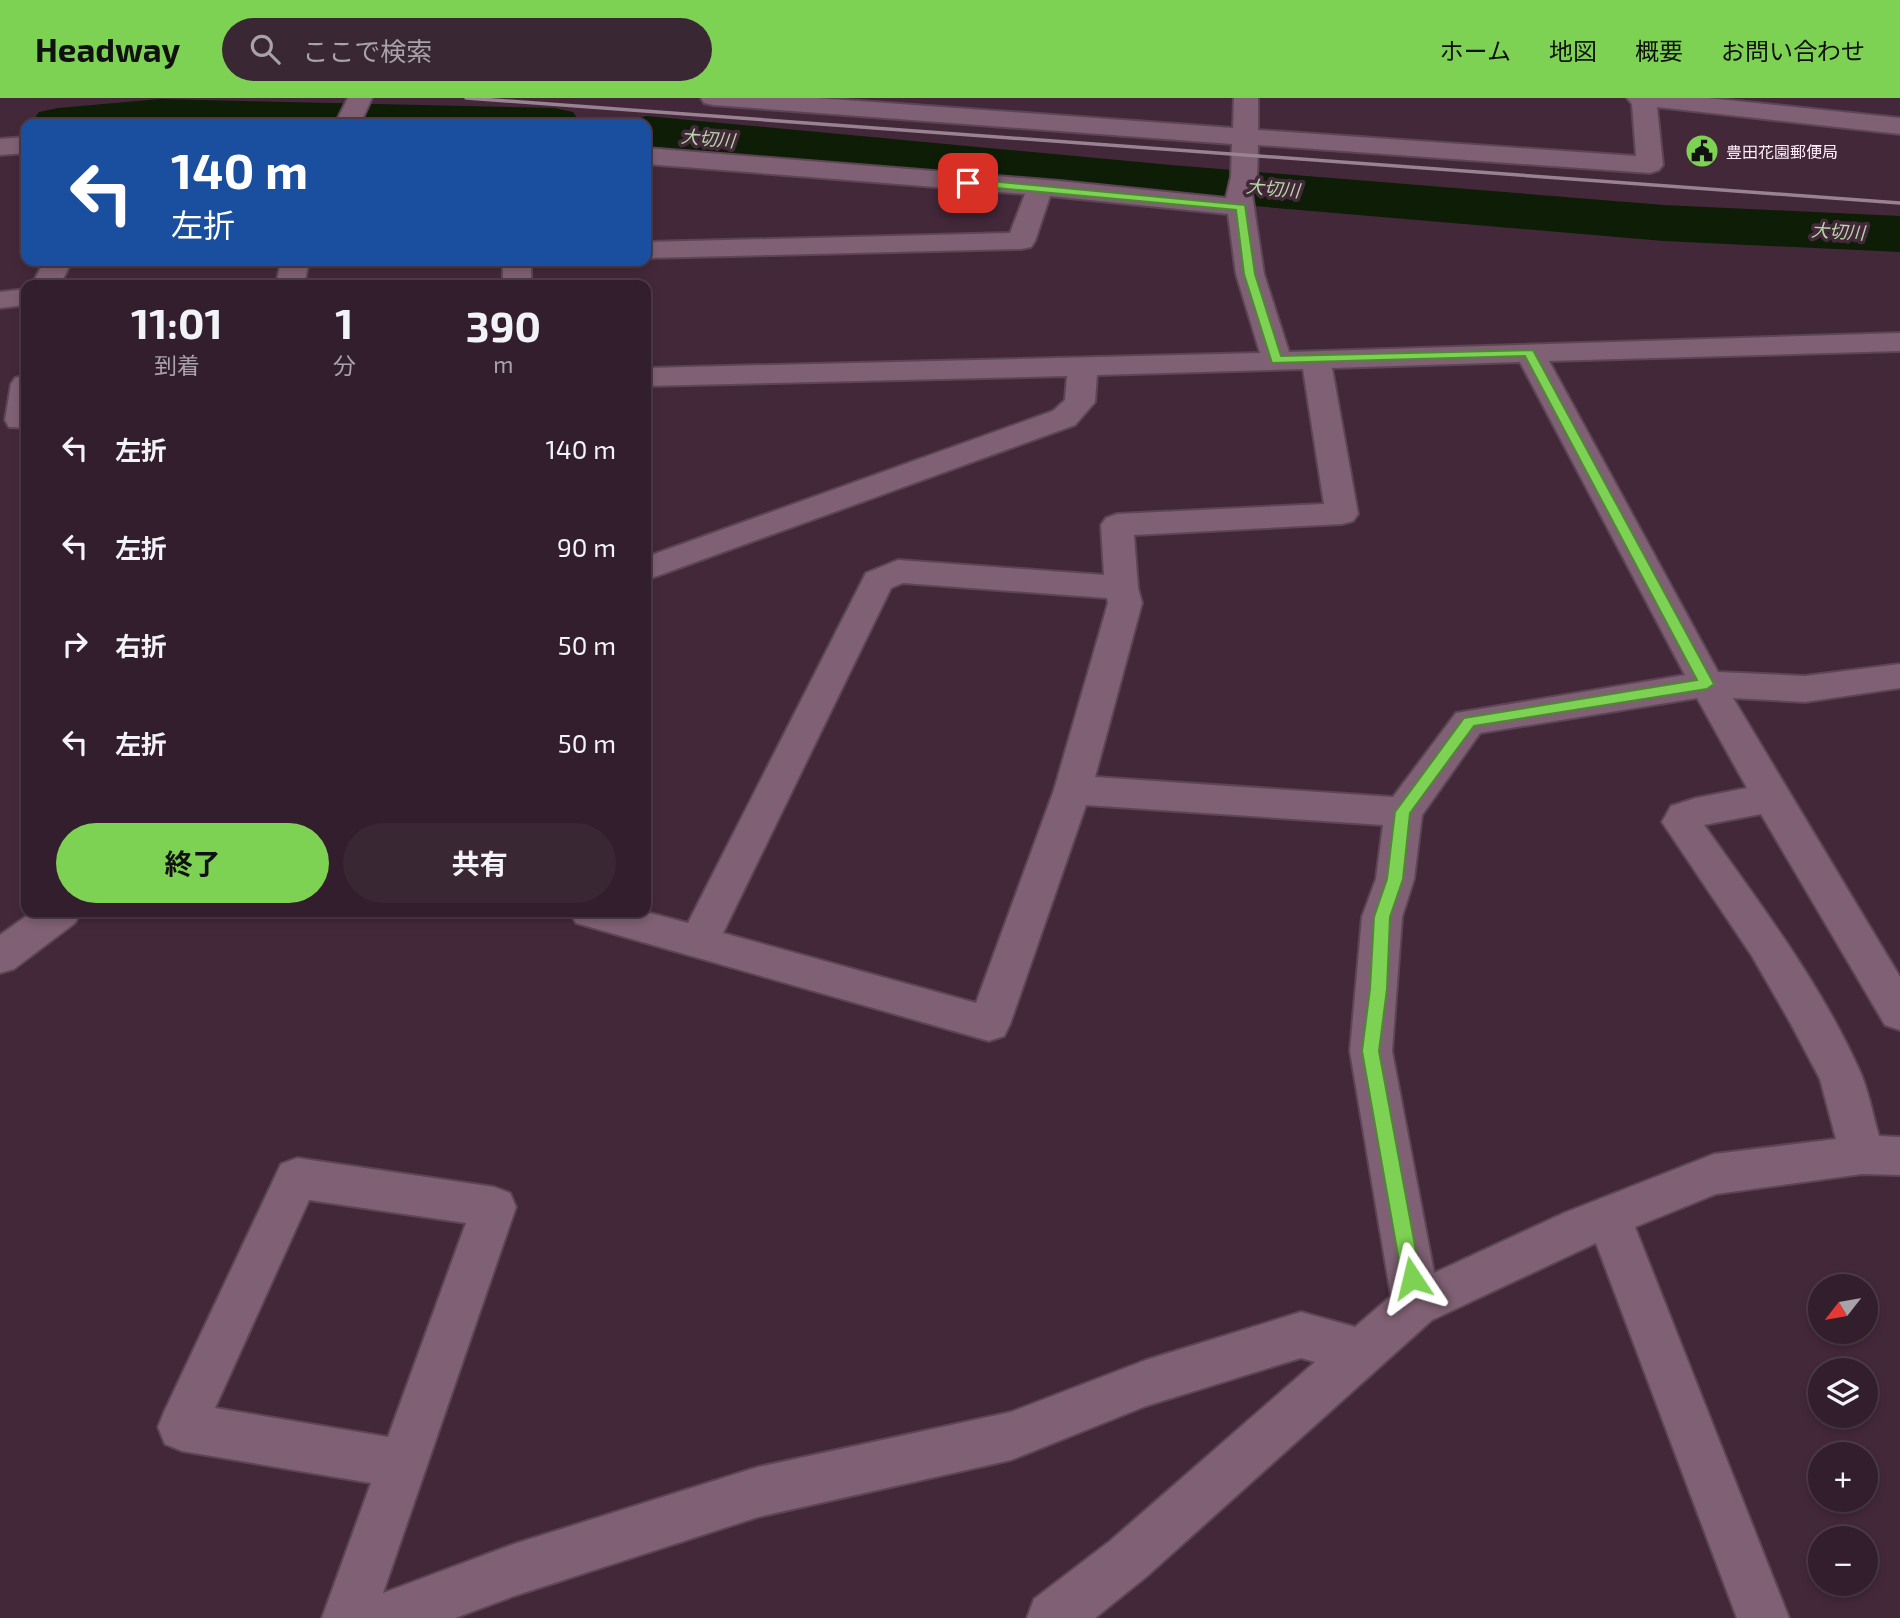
<!DOCTYPE html>
<html lang="ja">
<meta charset="utf-8">
<style>
:root{--surface:#321e2c;--page:#3a2734;--text:#f1f3f6;--muted:#a8a2a9;--line:#4d3c48;--accent:#7dd153}
body{margin:0;font-family:"Exo 2","Noto Sans JP",sans-serif;background:var(--page);color:var(--text);height:100vh;display:flex;flex-direction:column;font-size:26px;white-space:nowrap}
*{box-sizing:border-box;margin:0}
p{font-size:23px;color:var(--muted)}
.icon{flex:none;width:38px;height:38px;fill:none;stroke:currentColor;stroke-width:2;stroke-linecap:round;stroke-linejoin:round}
.map{position:relative;flex:1;overflow:hidden}
.drawer{position:absolute;left:21px;top:182px;width:630px;height:637px;display:flex;flex-direction:column;background:var(--surface);border-radius:14px;box-shadow:0 4px 10px #0003,0 0 0 2px var(--line)}
.drawer>*{flex:none}
.banner{position:absolute;left:21px;top:21px;width:630px;height:147px;border-radius:14px;box-shadow:0 4px 10px #0003,0 0 0 2px var(--line);background:#1a4fa0;color:#fff;overflow:hidden}
.needle{width:46px;rotate:239deg}
.tools{position:absolute;left:1808px;top:1176px;display:grid;gap:14px}
.tools a{display:grid;place-items:center;width:70px;height:70px;border-radius:50%;background:var(--surface);box-shadow:0 4px 10px #0003,0 0 0 2px var(--line);font-size:35px}
.pin{position:absolute;display:grid;place-items:center;width:60px;height:60px;color:#fff;margin:-30px;border-radius:14px;box-shadow:0 4px 10px #0006}
.me{position:absolute;width:77px;margin:-38px;rotate:350deg;stroke-linejoin:round;filter:drop-shadow(0 0 5px #0008)}
.turn{display:flex;align-items:center;gap:24px;height:147px;padding:0 35px;font-size:32px}
.turn .icon{width:91px;height:91px;stroke-width:2.5}
.turn b{display:block;font-size:49px;line-height:60px}
.eta{display:flex;justify-content:space-evenly;align-items:center;height:119px;text-align:center}
.eta b{font-size:42px;font-weight:700;line-height:49px}
.button{display:flex;gap:14px;margin-top:auto;padding:14px 35px}
.button a{flex:1;height:80px;border-radius:42px;background:var(--accent);color:#111;font-size:28px;font-weight:700;line-height:80px;text-align:center}
.button a+a{background:var(--page);color:var(--text)}
ul{padding:0;list-style:none}
li{display:flex;align-items:center;gap:21px;height:98px;padding:0 35px}
li div{flex:1}
li b{display:block;font-size:26px}
li em{font-style:normal}
header{display:flex;align-items:center;gap:42px;box-sizing:border-box;height:98px;padding:0 35px;background:var(--accent);color:#111}
header strong{font-size:33px}
nav{display:flex;gap:38px;margin-inline-start:auto;font-size:24px}
.search{width:490px;height:63px;background:var(--page);display:flex;align-items:center;gap:18px;box-sizing:border-box;padding:0 24px;border-radius:38px;color:var(--muted);font-size:26px}
.map>svg:first-child{display:block}
.lines{fill:none;stroke-linecap:round;stroke-linejoin:round}
.river{fill:#0d1d06;fill-rule:evenodd}
.minor-casing{stroke:#5c4554;stroke-width:4}
.minor{fill:#7f6074;fill-rule:evenodd}
.rail{stroke:#998291;stroke-width:3.5}
.route{fill:#7dd153;stroke:#518836;stroke-width:2}
.labels{text-anchor:middle;dominant-baseline:central;stroke-width:7;stroke-linejoin:round;paint-order:stroke}
.far-poi-label{font-size:16px;fill:#feecf7;stroke:#43283a;text-anchor:start}
.far-water-label{font-size:18px;font-style:italic;fill:#b6daa7;stroke:#43283a}
</style>
<header>
<strong>Headway</strong>
<div class="search"><svg class="icon" aria-label="search" viewBox="0 0 24 24"><circle cx="10" cy="10" r="6"/><path d="M15 15l6 6"/></svg>ここで検索</div>
<nav><a>ホーム</a><a>地図</a><a>概要</a><a>お問い合わせ</a></nav>
</header>
<div class="map">
<svg width="1900" height="1520" viewBox="0 0 1900 1520">
<rect width="100%" height="100%" fill="#43283a"/>
<g class="lines">
<!-- river -->
<path class="river" d="M160 1 554 10 573 14 581 26H31L39 14 58 10Z
M646 18 1171 67 1664 107 1900 118V154L1664 143 1171 101 646 52V26H625Z"/>
<defs>
<path id="minor" d="M348 0H372L360 26H335Z
M701 0H817L1233 30 1234 0H1258V32L1636 58 1632 6 1627 0H1708L1900 20V36L1657 9 1663 67 1659 72 1650 75 1258 47 1257 79 1252 96 1264 176 1289 254 1900 235V253L1549 263 1718 574 1805 578 1900 566V590L1805 604 1733 600 1900 879V932L1885 927 1761 716 1704 727C1760 806 1822 887 1861 976 1869 995 1873 1018 1879 1038L1900 1039V1077L1862 1076 1716 1096 1635 1129 1789 1520H1737L1596 1145 1432 1222 1146 1479 1095 1520H1027L1034 1501 1110 1443 1315 1264 1301 1260 1146 1308 1011 1362 758 1419 514 1498 455 1520H322L371 1385 182 1353 165 1346 158 1329 165 1312 281 1066 297 1060 494 1089 510 1095 516 1109 383 1495 514 1446 758 1369 1011 1314 1146 1262 1301 1214 1355 1229 1391 1198 1350 953 1362 819 1376 781 1383 727 1086 707 1010 926 1004 938 989 943 576 825 570 814H646L688 825 866 475 898 462 1104 477 1101 427 1106 420 1117 416 1324 406 1303 271 1097 277 1095 304 1075 327 646 482V459L1053 313 1065 302 1067 278 646 288V270L1260 255 1236 176 1228 116 1050 98 1035 143 1031 149 1021 151 646 160V144L1010 135 1025 96 646 66V50L1059 83 1226 100 1231 79 1232 46 713 7 704 5ZM1520 264 1685 577 1456 615 1393 699 1095 679 1142 505 1138 490 1134 437 1342 426 1353 423 1358 416 1332 270ZM903 485 1107 500 1108 505 1054 692 976 905 723 835 891 490ZM1697 600 1747 690 1696 700 1671 708 1662 724 1752 858 1791 926 1820 981 1836 1041 1714 1056 1564 1115 1434 1175 1392 953 1402 819 1414 781 1422 717 1480 635ZM309 1102 466 1125 388 1339 215 1310Z
M26 39V55L0 57V41Z
M44 163H72L60 187H32Z
M281 163H309L304 187H276Z
M503 163H531V187H503Z
M26 191V207L0 210V194Z
M26 277V330L9 329 5 322 11 286 15 280Z
M32 814H81L75 825 14 871 0 875V837Z"/>
</defs>
<!-- minor casing -->
<use href="#minor" class="minor-casing"/>
<!-- minor -->
<use href="#minor" class="minor"/>
<!-- rail -->
<path class="rail" d="M466 0 1900 105"/>
</g>
<!-- route -->
<path class="route" d="M968 81 1245 107 1255 176 1281 258 1533 252 1714 586 1707 591 1474 628 1410 715 1403 781 1390 819 1387 891 1379 953 1421 1180 1418 1186 1412 1189 1405 1186 1402 1180 1362 953 1370 891 1374 819 1387 781 1395 714 1464 620 1697 582 1525 258 1272 265 1244 176 1236 112 964 87 963 85Z"/>
<!-- icons -->
<defs>
<symbol id="civic-disc" viewBox="-11 -11 22 22"><circle r="9.5" fill="#7dd153" stroke="#43283a"/><path d="M-.6-6.5H3V-4.5H.6V-3L4-1V1h2V6H-6V1h2V-1L-.6-3ZM-1.2 2.5V6h2.4V2.5Z" fill="#111"/></symbol>
</defs>
<g fill-rule="evenodd">
<use href="#civic-disc" x="1683" y="34" width="38" height="38"/>
</g>
<g class="labels">
<!-- far-poi labels -->
<g class="far-poi-label">
<text x="1726" y="53">豊田花園郵便局</text>
</g>
<!-- far-water labels -->
<g class="far-water-label">
<text transform="translate(708 40) rotate(5)">大切川</text>
<text transform="translate(1273 90) rotate(5)">大切川</text>
<text transform="translate(1838 133) rotate(3)">大切川</text>
</g>
</g>
</svg>
<div class="tools">
<a><svg class="needle" viewBox="-14 -14 28 28"><path d="M0-13l5 13h-10z" fill="#e53935"/><path d="M0 13l5-13h-10z" fill="#a8a2a9"/></svg></a>
<a><svg class="icon" aria-label="layers" viewBox="0 0 24 24"><path d="M12 4l9 5-9 5-9-5zM3 14l9 5 9-5"/></svg></a>
<a>+</a>
<a>−</a>
</div>
<div class="pin" style="left:968px;top:85px;background:#d93025"><svg class="icon" aria-label="arrive" viewBox="0 0 24 24"><path d="M6 21V4h12l-3 4 3 4H6"/></svg></div>
<svg class="me" style="left:1412px;top:1180px" viewBox="-20 -20 40 40"><path d="M0-17L14 15 0 8-14 15z" fill="#7dd153" stroke="#fff" stroke-width="4"/></svg>
<div class="banner">
<div class="turn"><svg class="icon" aria-label="left" viewBox="0 0 24 24"><path d="M17 20v-9H6M10 6l-5 5 5 5"/></svg><div><b>140 m</b>左折</div></div>
</div>
<section class="drawer">
<div class="eta">
<div><b>11:01</b><p>到着</p></div>
<div><b>1</b><p>分</p></div>
<div><b>390</b><p>m</p></div>
</div>
<ul>
<li><svg class="icon" aria-label="left" viewBox="0 0 24 24"><path d="M17 20v-9H6M10 6l-5 5 5 5"/></svg><div><b>左折</b></div><em>140 m</em></li>
<li><svg class="icon" aria-label="left" viewBox="0 0 24 24"><path d="M17 20v-9H6M10 6l-5 5 5 5"/></svg><div><b>左折</b></div><em>90 m</em></li>
<li><svg class="icon" aria-label="right" viewBox="0 0 24 24"><path d="M7 20v-9h11M14 6l5 5-5 5"/></svg><div><b>右折</b></div><em>50 m</em></li>
<li><svg class="icon" aria-label="left" viewBox="0 0 24 24"><path d="M17 20v-9H6M10 6l-5 5 5 5"/></svg><div><b>左折</b></div><em>50 m</em></li>
</ul>
<div class="button"><a>終了</a><a>共有</a></div>
</section>
</div>
